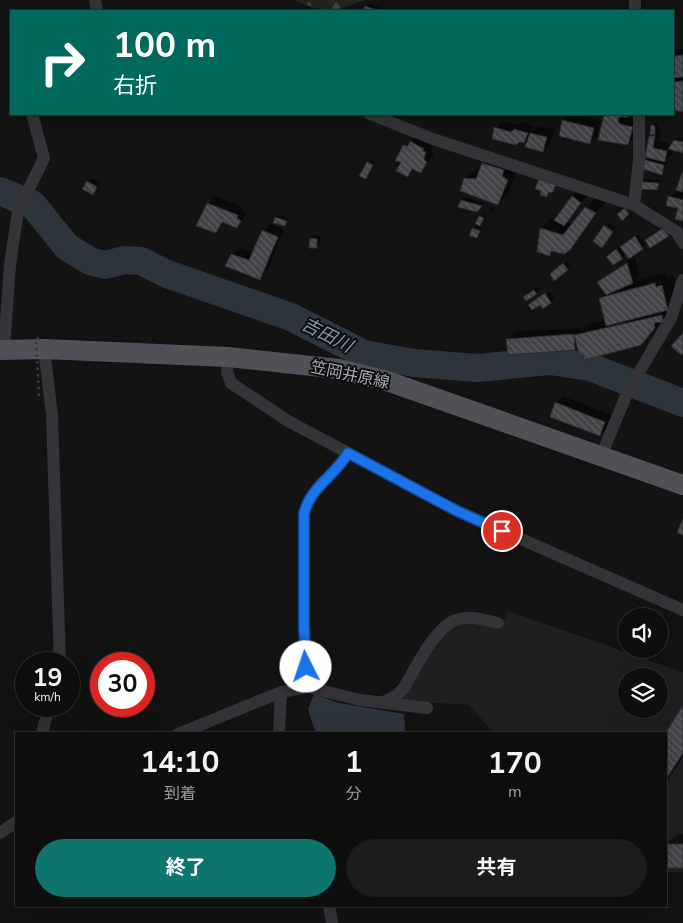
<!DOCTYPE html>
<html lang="ja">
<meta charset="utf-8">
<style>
:root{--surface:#0e0e0f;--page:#1c1c1d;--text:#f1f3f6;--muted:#9b9c9e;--line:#2e2e2f;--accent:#0f766e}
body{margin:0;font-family:"Nunito Sans","Noto Sans JP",sans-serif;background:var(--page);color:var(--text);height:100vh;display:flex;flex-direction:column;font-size:19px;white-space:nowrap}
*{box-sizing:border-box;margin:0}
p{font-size:16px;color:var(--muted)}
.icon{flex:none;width:28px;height:28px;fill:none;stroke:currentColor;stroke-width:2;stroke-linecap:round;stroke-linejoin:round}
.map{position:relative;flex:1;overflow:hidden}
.sheet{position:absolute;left:15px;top:732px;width:652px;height:175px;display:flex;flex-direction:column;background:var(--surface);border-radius:0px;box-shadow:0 5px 20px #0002,0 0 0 1px var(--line)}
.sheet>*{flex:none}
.guide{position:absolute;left:10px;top:10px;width:664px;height:105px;border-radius:0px;box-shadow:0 5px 20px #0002,0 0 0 1px var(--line);background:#00695c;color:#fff;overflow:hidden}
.buttons{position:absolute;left:618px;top:608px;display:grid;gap:10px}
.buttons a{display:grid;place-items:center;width:50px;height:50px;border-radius:50%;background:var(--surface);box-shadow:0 5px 20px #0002,0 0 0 1px var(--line);font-size:25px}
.speed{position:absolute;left:15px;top:652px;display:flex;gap:10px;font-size:25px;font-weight:700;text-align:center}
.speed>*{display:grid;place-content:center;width:65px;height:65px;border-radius:50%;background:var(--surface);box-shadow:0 5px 20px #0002,0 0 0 1px var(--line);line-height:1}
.speed small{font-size:12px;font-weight:400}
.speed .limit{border:8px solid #d22;background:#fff;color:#111}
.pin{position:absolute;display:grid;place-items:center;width:42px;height:42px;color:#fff;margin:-21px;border:2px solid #fff;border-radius:50%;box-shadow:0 1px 5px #0007}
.me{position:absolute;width:55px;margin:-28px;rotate:356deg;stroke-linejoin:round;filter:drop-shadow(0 0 4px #0008)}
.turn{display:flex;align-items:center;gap:18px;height:105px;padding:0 20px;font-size:22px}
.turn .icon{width:65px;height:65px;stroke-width:2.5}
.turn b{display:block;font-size:35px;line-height:42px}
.eta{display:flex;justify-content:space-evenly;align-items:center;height:85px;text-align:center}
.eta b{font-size:30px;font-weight:700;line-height:35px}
.primary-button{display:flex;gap:10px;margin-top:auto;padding:10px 20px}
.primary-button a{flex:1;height:58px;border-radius:30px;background:var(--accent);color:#fff;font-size:20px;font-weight:700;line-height:58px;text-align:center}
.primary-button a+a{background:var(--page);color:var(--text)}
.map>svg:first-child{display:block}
.built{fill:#1f1f21;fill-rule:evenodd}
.forest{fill:url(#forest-firs)}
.water{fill:#2d343b}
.shadow{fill:#0007;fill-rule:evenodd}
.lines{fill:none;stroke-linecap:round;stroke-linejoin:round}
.river{stroke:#2d343b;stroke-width:28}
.building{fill:url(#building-back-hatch);stroke:#2d2d30}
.street{stroke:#343438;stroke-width:12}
.primary{stroke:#505157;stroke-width:20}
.path-bridge{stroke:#3a3b3f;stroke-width:2.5;stroke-dasharray:2.5 4;stroke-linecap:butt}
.route-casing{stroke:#114b97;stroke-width:12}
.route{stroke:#1a73e8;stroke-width:9}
.labels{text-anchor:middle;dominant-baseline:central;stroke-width:4;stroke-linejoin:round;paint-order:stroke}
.street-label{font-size:16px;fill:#a5a9b3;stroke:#0e0e0f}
.water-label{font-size:18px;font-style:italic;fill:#8094ab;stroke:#0e0e0f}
</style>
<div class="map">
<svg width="683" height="923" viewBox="0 0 683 923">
<defs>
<pattern id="forest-firs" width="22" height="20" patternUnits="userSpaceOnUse" patternTransform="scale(1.25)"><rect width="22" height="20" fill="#1f2620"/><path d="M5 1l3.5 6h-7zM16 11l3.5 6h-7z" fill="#3d433e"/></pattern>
<pattern id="building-back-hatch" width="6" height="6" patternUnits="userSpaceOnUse" patternTransform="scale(1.25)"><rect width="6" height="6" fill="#424347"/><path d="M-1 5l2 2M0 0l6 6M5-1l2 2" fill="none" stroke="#5a5b5f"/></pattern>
</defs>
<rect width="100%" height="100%" fill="#131314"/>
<!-- built -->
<path class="built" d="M508 611 683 672V872H666V734H495L469 705 404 701 402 698 442 635 456 625 467 622 500 630ZM626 676H659V709H626Z"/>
<!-- forest -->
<path class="forest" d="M294 0H365C330 13 329 14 294 0Z"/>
<!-- water -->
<path class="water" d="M314 694 339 703 404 714 405 734H316L308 709Z"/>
<!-- shadow -->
<path class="shadow" d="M369 4 382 8 381 11H364Z
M628 7 629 11H606Z
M683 49V110L672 90V50Z
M570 114 600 121 597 136 590 143 563 120Z
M605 114H629L626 117 639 120 635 136 628 144 600 139Z
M503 121 519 125 522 122 534 126 532 132 538 126 554 130 550 143 543 151 530 136 524 142 496 128Z
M655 122 658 123V129H661L659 141 673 144 678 137 683 138V152L672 149V154L664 162H667L662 174 646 161 650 157V136L653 133 652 126Z
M418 135 433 145 431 151 434 154 421 172 415 169 408 176 402 162 404 146Z
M494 153 514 159V167L518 169 508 193 497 204 465 179 477 168H481Z
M371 160 375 162 365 178 368 163Z
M683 174V220L679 207 669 197 678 190Z
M91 178 100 183 93 194 88 182Z
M646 179 661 180 656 189 643 183Z
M578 191 588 195 566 222 573 224 597 196 606 201 575 242 553 250 549 254 538 251 541 228 552 217 557 219Z
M215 196 244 208 243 211 247 213 237 227 224 222 215 232 208 204Z
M465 197 484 203 481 207 462 201Z
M495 206 492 213 489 211 492 208Z
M279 214 289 218 285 225 274 222Z
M483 214 487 215 479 226 481 227 477 236 473 229Z
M608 222 616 228 602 246 594 240Z
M270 224 284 230 267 271 259 278 232 255 239 248 253 252 263 231Z
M638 234 646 245 634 254 640 275 634 281 666 273 667 277 673 275 679 298 673 309 641 344 578 345 575 348 508 339 515 332 581 327V330L587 325 606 320 600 298 606 292 599 282 630 259 626 254 613 264 611 253ZM661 281V283L611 296V293Z
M314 235 320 236V243L316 247 311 238Z
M567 261 570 266 567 269 555 271Z
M538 287 539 289 536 293 526 299 528 294Z
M549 291 554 298 551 302 543 307 540 303 533 302Z
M563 396 611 415 607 428 600 435 556 403Z
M683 708V757L666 783V734Z
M677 834H683V867L666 845Z"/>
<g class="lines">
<!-- river -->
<path class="river" d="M0 191 33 205 67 247 90 261 105 265 124 260 141 261 167 274 291 317 364 354 414 363 477 368 550 361 590 367 683 403"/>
</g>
<!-- building -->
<path class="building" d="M365 6 380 11H363Z
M683 55V77L672 78V56Z
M683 81V111H675L672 82Z
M604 114H629L628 117H619L618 121 620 124 633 127 628 145 598 140Z
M562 120 594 128 590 144 559 136Z
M651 125 655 126V135L650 134Z
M494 127 511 132 514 129 528 133 524 143 519 142 516 145 492 139Z
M530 133 547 137 543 152 525 147Z
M649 136H655L653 148 667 151 665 162 645 157Z
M674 140 683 142V153L668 149Z
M410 141 424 149 423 151 426 152 424 159 427 162 421 173 412 169 408 177 396 171 401 162 395 161 403 145 408 146Z
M645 160 664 165 662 175 643 169Z
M367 162 373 165 366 179 359 176Z
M482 163 504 170 502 176 508 180 498 205 460 191 464 178 476 179Z
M683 170V192L676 190Z
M539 178 556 184 553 192 548 193 547 197 540 195 541 191 535 189Z
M87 181 97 187 93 195 82 189Z
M642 182 659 183 657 190 640 189Z
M572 196 581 203 564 226 554 220Z
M668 196 683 200V221L675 219 678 208 666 206Z
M461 200 482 206 477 212 458 207Z
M207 203 238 215 237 218 241 221 237 228 222 222 216 233 196 226Z
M585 207 596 213 570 250 564 254 551 251 550 256 537 252 540 228 563 235Z
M625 208 629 214 622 221 617 214Z
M479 216 484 218 480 226 475 224Z
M275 217 287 221 285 226 273 223Z
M604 225 613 232 602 248 593 241Z
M472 228 480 231 477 238 469 236Z
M663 228 669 236 650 248 645 240Z
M262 230 278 237 260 280 225 266 231 254 249 260Z
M635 236 643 249 629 259 620 247Z
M310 238 317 239V248H309Z
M616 249 623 259 613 265 606 257Z
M563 263 568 270 554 281 550 274Z
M627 263 633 283 606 295 597 282Z
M655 283 656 287 662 285 668 310 606 326 599 298Z
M534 290 537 294 526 301 523 297Z
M545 293 551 303 543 309 540 305 532 310 528 305Z
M662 315 663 322 654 323 655 328 641 345 584 360 583 355 579 354 574 335Z
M683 333V353L681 355 671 346Z
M574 334 575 350 508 355 506 339Z
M555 402 605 422 600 436 550 417Z
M683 518V535L677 533Z
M683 705V753L666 779 665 734Z
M666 844H683V868H666Z"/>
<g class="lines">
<!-- street -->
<path class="street" d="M95 0 97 11
M635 11V0
M370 114 433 139 634 205 677 232 683 243
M634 205 639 160V114
M44 349 52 415 60 664
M4 350 10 265 18 211 44 158 32 114
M228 357 227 372 231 383 288 421 457 511 683 610
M601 456 628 391 671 318 683 280
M308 687 304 627V514C310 487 335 476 348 453
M383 702 397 695 404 688C414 670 436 626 456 620 470 615 484 620 498 623
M42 734 49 706
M178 734 281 692 308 687 360 700 427 708
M279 734 281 692
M0 833 16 822
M329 906 332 923"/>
<!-- primary -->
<path class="primary" d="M0 350 44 349 228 357 339 369 387 381 683 485"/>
<!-- path-bridge -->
<path class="path-bridge" d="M39 338H36L39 397"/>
</g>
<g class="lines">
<defs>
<path id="route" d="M306 667 304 627V514C310 487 335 476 348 453L457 511 502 531"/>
</defs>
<!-- route casing -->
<use href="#route" class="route-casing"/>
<!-- route -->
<use href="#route" class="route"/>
</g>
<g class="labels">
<!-- street labels -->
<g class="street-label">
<text transform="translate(350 375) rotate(12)">笠岡井原線</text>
</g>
<!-- water labels -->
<g class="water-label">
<text transform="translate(327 335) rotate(27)">吉田川</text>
</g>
</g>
</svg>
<div class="buttons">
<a><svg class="icon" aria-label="sound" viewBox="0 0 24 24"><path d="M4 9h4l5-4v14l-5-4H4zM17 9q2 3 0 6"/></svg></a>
<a><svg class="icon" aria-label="layers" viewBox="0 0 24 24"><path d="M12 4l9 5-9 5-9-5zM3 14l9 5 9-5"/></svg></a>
</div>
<div class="speed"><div>19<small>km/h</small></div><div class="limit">30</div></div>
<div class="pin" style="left:502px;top:531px;background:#d93025"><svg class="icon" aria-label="arrive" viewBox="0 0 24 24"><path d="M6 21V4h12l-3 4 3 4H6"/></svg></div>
<svg class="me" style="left:306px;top:667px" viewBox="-20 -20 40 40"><circle r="19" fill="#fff"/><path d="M0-13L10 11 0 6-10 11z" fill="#1a73e8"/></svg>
<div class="guide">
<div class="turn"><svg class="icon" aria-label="right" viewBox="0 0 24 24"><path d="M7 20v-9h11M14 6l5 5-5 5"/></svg><div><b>100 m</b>右折</div></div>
</div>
<section class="sheet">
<div class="eta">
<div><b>14:10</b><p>到着</p></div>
<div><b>1</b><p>分</p></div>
<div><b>170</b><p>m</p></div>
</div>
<div class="primary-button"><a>終了</a><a>共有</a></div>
</section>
</div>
